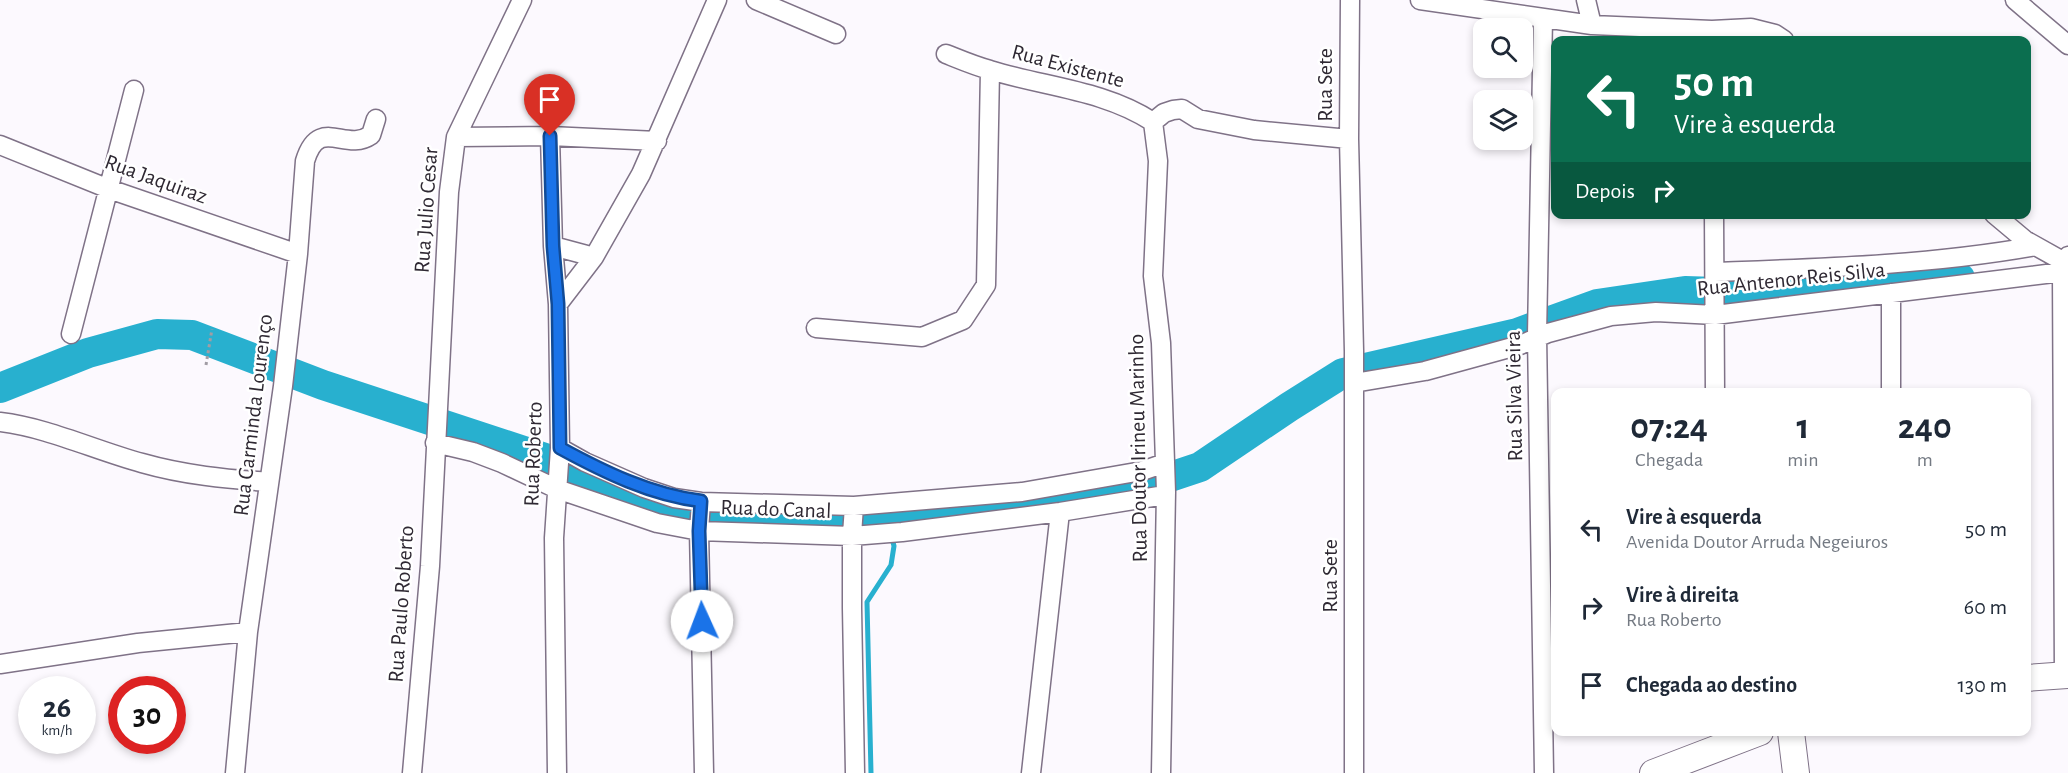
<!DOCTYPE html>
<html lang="pt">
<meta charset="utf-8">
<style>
:root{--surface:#fff;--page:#f2f2f3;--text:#1f2937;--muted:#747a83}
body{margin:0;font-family:"Alegreya Sans",sans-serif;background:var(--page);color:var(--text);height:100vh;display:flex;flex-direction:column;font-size:22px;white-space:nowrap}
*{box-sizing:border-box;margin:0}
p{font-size:20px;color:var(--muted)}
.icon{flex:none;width:33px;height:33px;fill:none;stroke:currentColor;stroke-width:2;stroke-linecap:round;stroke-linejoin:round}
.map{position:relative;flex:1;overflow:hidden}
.details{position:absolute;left:1551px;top:388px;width:480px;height:348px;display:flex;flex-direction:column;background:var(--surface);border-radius:12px;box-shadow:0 3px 9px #0003}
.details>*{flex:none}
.top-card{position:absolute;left:1551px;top:36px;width:480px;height:183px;border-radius:12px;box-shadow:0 3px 9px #0003;background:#0b6e4f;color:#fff;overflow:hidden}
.buttons{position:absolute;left:1473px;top:18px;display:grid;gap:12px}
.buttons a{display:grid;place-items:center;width:60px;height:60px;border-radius:12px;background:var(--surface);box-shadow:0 3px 9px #0003;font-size:30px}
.speed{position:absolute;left:18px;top:676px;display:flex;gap:12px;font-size:30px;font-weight:700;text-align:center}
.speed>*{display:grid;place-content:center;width:78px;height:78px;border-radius:50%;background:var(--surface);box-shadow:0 3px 9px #0003;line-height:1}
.speed small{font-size:15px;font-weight:400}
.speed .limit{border:9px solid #d22;background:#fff;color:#111}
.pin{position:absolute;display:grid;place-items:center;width:51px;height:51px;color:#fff;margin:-62px -26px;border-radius:50% 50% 50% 0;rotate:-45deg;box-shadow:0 0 6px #0007}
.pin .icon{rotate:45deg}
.me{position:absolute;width:66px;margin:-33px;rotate:358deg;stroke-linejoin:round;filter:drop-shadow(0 0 4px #0008)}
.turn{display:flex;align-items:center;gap:21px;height:126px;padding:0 24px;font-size:27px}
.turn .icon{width:78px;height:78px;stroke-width:2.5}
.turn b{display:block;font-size:42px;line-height:51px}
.then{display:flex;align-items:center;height:57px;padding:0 24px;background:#0003;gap:12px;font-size:22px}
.eta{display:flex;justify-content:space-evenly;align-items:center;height:102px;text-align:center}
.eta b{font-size:36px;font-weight:600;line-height:42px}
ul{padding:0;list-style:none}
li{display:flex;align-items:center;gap:18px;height:78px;padding:0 24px}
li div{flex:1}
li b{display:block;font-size:22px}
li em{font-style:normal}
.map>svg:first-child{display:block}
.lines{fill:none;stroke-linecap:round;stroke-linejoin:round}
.stream{stroke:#28b0cf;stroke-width:5}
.river{stroke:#28b0cf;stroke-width:30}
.street-casing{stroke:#7f7287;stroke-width:21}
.secondary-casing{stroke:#7f7287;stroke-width:28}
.path{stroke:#a19da4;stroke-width:3;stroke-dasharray:3 3;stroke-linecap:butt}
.street{stroke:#fff;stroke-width:18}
.secondary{stroke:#fff;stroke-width:26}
.route-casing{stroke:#114b97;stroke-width:15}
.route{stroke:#1a73e8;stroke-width:10}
.labels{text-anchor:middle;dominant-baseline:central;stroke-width:5;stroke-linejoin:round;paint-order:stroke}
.street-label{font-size:22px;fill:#2f2933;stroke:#fff}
</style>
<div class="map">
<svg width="2068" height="773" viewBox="0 0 2068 773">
<rect width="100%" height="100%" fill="#fcf9fe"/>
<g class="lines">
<!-- stream -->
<path class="stream" d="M871 773 867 602 891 565 894 546 886 517"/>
<!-- river -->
<path class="river" d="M0 388 88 353 157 334 192 335 323 385 548 459 593 480 664 517 835 520 895 517 1140 487 1200 467 1289 407 1343 373 1517 333 1597 304 1685 291 1750 293 1792 287 1884 284 1960 278"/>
<defs>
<path id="street" d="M756 0 836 34
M1350 0 1349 139 1354 351V773
M1420 0 1592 25 1712 30 1751 28 1775 34 1784 40
M1586 0 1592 25
M2015 0 2068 45
M1543 18 1537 335 1544 773
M946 54C961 60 975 66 990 70 1045 87 1104 90 1153 122L1164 113 1173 110 1182 109 1198 119 1254 130 1349 139
M1153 122 1158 161 1153 276 1161 343 1166 492 1161 773
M550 136 553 246 558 304 560 448 554 538 557 773
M456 137 550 136 657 141
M0 145 109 189 298 254
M1714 214 1715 393
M1994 214 2025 240 2068 264
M553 246 594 257
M1715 272C1822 268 1930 265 2036 246
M558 304 594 257 641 174 717 0
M816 328 922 337 963 320 986 285 990 70
M71 334 134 90
M1354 383 1425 371 1520 345 1548 333 1611 316 1656 312 1715 315 2062 272
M1891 393V293
M0 422C49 428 94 450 142 463 184 475 226 479 269 482
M435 443 473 452 502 463 557 489 657 523 699 531 852 536 902 532 1060 512 1165 495
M560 448 585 462 644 488 674 498 701 502 854 506 1022 492 1142 471 1165 463
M701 502 699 531 704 773
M854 506 852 535V608L855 773
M0 664 138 643 248 632
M2064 675 2062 272 2063 262 2068 256
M235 773 248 632 283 386 298 254 305 161C319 115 345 153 371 135L376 119
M412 773 430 566 449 192 456 137 522 0
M1031 773 1060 512"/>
<path id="secondary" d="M2026 678 2068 675
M1791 732 1796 773
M1653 773 1760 732"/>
</defs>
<!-- street casing -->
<use href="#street" class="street-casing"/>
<!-- secondary casing -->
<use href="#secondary" class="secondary-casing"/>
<!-- path -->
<path class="path" d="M206 365 212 329"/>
<!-- street -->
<use href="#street" class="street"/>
<!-- secondary -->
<use href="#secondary" class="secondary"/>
</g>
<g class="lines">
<defs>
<path id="route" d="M550 136 553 246 558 304 560 448C604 472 651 495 701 501L699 531 702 621"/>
</defs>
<!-- route casing -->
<use href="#route" class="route-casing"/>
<!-- route -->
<use href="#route" class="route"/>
</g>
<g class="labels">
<!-- street labels -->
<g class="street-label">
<text transform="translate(1068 66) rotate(15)">Rua Existente</text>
<text transform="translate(1325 85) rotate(-90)">Rua Sete</text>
<text transform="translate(156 179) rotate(20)">Rua Jaquiraz</text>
<text transform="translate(426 210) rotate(-86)">Rua Julio Cesar</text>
<text transform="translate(1791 279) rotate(-6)">Rua Antenor Reis Silva</text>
<text transform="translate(1514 396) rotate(-91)">Rua Silva Vieira</text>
<text transform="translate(253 415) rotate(-83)">Rua Carminda Lourenço</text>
<text transform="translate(1138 448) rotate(-91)">Rua Doutor Irineu Marinho</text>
<text transform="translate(533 454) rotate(-88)">Rua Roberto</text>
<text transform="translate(776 509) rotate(2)">Rua do Canal</text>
<text transform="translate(1330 576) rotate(-90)">Rua Sete</text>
<text transform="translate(401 604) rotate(-86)">Rua Paulo Roberto</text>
</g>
</g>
</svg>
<div class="buttons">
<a><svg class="icon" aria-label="search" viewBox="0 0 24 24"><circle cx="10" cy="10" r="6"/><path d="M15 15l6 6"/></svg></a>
<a><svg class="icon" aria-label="layers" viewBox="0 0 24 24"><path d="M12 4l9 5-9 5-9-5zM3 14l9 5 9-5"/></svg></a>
</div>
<div class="speed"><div>26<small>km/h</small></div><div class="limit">30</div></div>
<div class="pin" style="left:550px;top:136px;background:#d93025"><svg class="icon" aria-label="arrive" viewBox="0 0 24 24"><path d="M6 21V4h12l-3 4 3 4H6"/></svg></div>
<svg class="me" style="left:702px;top:621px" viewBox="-20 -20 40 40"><circle r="19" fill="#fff"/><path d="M0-13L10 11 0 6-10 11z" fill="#1a73e8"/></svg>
<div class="top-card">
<div class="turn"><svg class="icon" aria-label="left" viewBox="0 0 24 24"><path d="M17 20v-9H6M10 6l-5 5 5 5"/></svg><div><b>50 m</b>Vire à esquerda</div></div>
<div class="then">Depois<svg class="icon" aria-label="right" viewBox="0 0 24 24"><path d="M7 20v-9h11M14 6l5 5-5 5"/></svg></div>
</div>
<section class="details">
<div class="eta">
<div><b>07:24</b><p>Chegada</p></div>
<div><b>1</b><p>min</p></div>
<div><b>240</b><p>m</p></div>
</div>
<ul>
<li><svg class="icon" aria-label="left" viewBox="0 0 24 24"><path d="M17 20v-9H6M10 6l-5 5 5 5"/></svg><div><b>Vire à esquerda</b><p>Avenida Doutor Arruda Negeiuros</p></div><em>50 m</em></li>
<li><svg class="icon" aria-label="right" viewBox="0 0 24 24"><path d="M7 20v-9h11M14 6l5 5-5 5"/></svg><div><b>Vire à direita</b><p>Rua Roberto</p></div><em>60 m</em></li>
<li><svg class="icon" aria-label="arrive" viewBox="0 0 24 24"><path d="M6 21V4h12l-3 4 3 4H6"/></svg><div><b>Chegada ao destino</b></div><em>130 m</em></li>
</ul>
</section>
</div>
